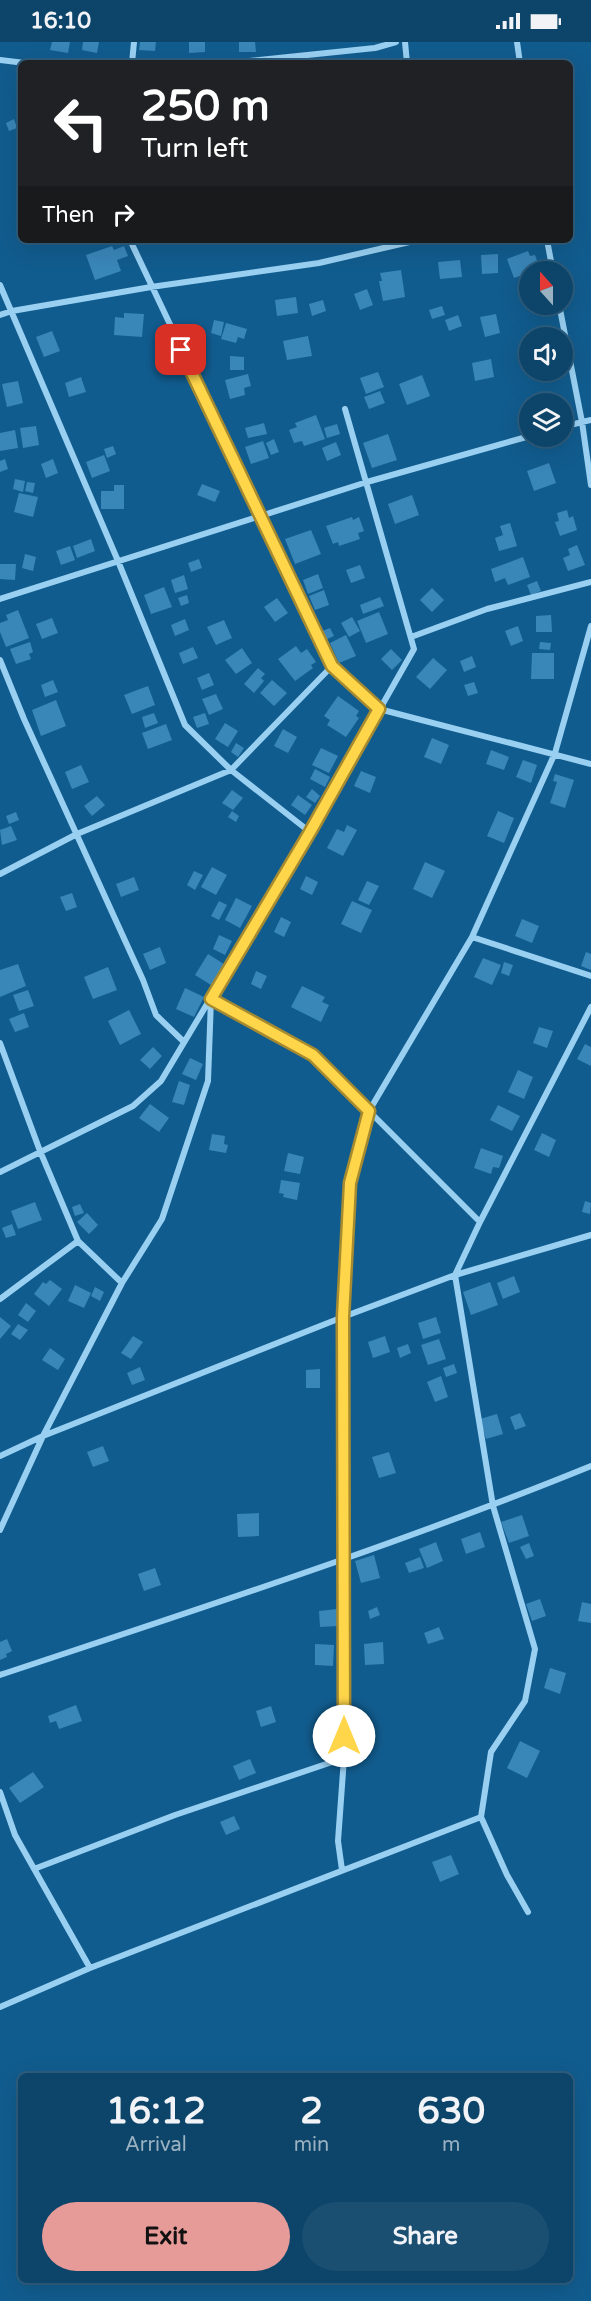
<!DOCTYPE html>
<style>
:root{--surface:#0d456a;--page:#1b4f72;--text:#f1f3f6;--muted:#9ab1c1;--line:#2d5d7e;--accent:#e69b98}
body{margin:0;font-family:"Varela Round",sans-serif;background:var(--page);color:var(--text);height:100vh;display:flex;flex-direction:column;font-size:22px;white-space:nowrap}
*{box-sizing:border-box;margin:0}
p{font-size:20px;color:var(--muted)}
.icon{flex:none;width:33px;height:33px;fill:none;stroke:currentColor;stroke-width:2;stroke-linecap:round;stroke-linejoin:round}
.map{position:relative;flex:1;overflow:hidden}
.details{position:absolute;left:18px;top:2031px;width:555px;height:210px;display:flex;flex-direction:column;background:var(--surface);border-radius:9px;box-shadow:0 6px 24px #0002,0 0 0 2px var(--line)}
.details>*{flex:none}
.hud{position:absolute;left:18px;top:18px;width:555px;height:183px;border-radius:9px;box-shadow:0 6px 24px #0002,0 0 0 2px var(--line);background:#202124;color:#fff;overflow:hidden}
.needle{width:39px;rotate:339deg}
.controls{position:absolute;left:519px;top:219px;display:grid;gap:12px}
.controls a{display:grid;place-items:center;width:54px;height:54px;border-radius:50%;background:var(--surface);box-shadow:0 6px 24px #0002,0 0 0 2px var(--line);font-size:30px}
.pin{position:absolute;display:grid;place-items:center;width:51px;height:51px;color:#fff;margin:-26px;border-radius:12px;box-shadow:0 3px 9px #0006}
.me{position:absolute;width:66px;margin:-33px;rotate:0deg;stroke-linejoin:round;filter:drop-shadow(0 0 4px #0008)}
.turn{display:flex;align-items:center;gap:21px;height:126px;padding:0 24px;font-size:27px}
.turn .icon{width:78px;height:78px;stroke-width:2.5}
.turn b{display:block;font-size:42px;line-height:51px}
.then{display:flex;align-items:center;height:57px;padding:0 24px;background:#0003;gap:12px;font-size:22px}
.eta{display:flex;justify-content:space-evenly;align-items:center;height:102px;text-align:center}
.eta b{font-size:36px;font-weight:700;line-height:42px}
.action{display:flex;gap:12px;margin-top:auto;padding:12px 24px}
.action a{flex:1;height:69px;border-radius:36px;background:var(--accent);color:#111;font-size:24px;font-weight:700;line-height:69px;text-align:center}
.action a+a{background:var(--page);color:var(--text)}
.status{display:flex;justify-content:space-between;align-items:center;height:42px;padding:0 30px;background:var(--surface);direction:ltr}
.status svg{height:16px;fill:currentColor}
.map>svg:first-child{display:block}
.building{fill:#3986b8}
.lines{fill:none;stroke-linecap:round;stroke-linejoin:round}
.street{stroke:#99d0f2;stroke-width:6}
.route-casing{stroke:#a68a30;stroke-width:15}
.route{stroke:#ffd54a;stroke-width:10}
</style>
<div class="status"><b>16:10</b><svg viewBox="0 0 49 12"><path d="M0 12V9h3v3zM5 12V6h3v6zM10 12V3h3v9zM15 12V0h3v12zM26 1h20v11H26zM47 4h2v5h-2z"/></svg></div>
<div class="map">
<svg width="591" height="2259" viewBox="0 0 591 2259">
<rect width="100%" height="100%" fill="#115c8e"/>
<!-- building -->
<path class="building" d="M52 0H70L68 11 50 8Z
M83 0H99L97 11 82 8Z
M140 0H156L155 9 139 8Z
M189 0H205V10L189 11Z
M239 0H255L256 10H239Z
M14 77 17 86 9 89 6 81Z
M112 204 114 208 124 204 128 214 117 218 121 229 95 238 86 213Z
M528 209 530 214 535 213 540 227 514 236 507 217Z
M498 212V231L482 232 481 213Z
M460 218 462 235 440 237 438 220Z
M401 228 405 255 383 259 379 239H382L380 231Z
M367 247 373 263 360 268 354 252Z
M530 250V262L539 263 527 267 522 253Z
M296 255 298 271 277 274 275 258Z
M323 258 326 269 312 274 309 262Z
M442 264 445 273 432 277 429 268Z
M124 271 144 272 142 295 114 293 115 275 124 276Z
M496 272 500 291 485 295 480 275Z
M458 273 462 284 449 289 445 278Z
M214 278 224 280 221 294 211 291Z
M226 281 247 287 244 297 238 295 236 301 221 297Z
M52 289 60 309 44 315 36 295Z
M308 294 312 314 287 318 283 299Z
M230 314 244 315V328H230Z
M491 317 494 335 475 339 472 321Z
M378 330 384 345 366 352 360 336Z
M248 332 251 344 244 346 245 353 230 357 225 338Z
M422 333 430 354 407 363 399 342Z
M81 335 86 350 69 355 65 341Z
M18 339 23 361 7 365 2 342Z
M380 349 385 361 369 367 364 355Z
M316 373 325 397 304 404 302 399 294 401 289 388 297 385 295 381Z
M264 381 267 392 248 396 245 386Z
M337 382 340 392 327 396 324 386Z
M36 384 39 403 23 406 20 386Z
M15 388 18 406 0 409V391Z
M388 392 397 418 372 426 363 401Z
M274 397 279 410 271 413 266 401Z
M263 399 269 416 251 422 245 405Z
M336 400 341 413 327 419 322 406Z
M113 404 116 412 107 416 104 407Z
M104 413 110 429 92 436 86 420Z
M5 417 8 427 0 430V419Z
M53 417 58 431 46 436 41 422Z
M549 421 556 441 534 449 527 429Z
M15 437 25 439 23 450 13 447Z
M27 440 35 441 33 451 25 449Z
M202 442 220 449 215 460 197 453Z
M114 443H124V467H101V449H114Z
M19 451 38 455 33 475 14 470Z
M412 453 419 473 395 482 388 462Z
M567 468 569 476 573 474 577 488 560 494 555 480 559 479 557 471Z
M352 475 353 478 359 475 364 489 358 491 360 497 339 504 338 500 333 502 326 484Z
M510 481 517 504 499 509 495 496 503 493 500 484Z
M311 488 321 512 295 522 285 497Z
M91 497 95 509 77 516 73 504Z
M577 503 585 523 568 529 563 516 570 513 568 507Z
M70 504 75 518 61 523 56 509Z
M25 512 36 515 33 529 22 526Z
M523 515 530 535 508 543 505 536 495 540 491 527Z
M199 517 202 526 191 530 188 521Z
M0 522H16L15 538 0 537Z
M360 523 365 536 351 541 346 528Z
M318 532 323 546 308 552 303 538Z
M184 533 188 547 175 551 171 538Z
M537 539 541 549 531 553 527 543Z
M164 545 172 565 151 572 144 553Z
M432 546 444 558 432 570 420 558Z
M324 548 329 563 315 568 309 554Z
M187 553 189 561 181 564 178 556Z
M380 555 384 564 363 572 360 563Z
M277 556 288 571 275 580 264 565Z
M18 568 29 596 6 605 0 590V581L8 578 6 573Z
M379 570 388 592 366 601 357 579Z
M551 573 552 590H536V574Z
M352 575 360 589 349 595 341 581Z
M52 576 58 591 42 597 36 582Z
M185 577 189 588 175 594 171 583Z
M224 578 232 596 216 603 207 585Z
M518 584 523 599 511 604 505 589Z
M330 586 334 594 323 599 320 590Z
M346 593 356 614 339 621 330 601Z
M30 600 33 610 29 612 31 617 16 622 10 607Z
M540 600 551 601 550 608 539 607Z
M296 604 301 611 307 607 316 620 311 623 313 626 295 639 278 617Z
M193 605 198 616 183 622 179 611Z
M242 606 252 621 236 632 225 618Z
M391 607 402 618 392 628 381 617Z
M532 611H554V637H531Z
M472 614 476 625 464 630 460 619Z
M433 616 447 628 430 647 416 635Z
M258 626 265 632 261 636 264 639 254 651 244 642Z
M209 631 214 643 202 648 197 636Z
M53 638 58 650 45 655 41 643Z
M272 638 287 651 274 664 260 651Z
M474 640 478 651 468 654 464 643Z
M148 644 155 663 132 672 124 653Z
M216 652 223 667 209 673 202 657Z
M338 654 359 669 356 674 359 676 346 695 327 683 330 678 324 674Z
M56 658 66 684 41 694 32 668Z
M154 671 158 681 145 686 142 675Z
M205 671 209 682 197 686 193 675Z
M225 681 238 689 228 705 215 697Z
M166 682 172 698 148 707 142 691Z
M283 687 297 695 288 711 274 704Z
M432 696 449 703 441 722 424 715Z
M236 701 244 706 238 715 231 710Z
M321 706 338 714 329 731 312 723Z
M491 708 509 715 504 728 486 722Z
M523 718 537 723 531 741 516 735Z
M81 723 89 740 72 747 65 730Z
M315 727 330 735 325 745 310 737Z
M361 729 376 735 370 751 354 744Z
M555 732 574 738 565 766 550 761 557 740 553 739Z
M312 747 320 754 315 761 306 755Z
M232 748 243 756 233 768 222 761Z
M298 753 312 763 305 773 291 763Z
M97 754 105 763 92 774 84 764Z
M232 769 239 774 236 780 228 775Z
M498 769 514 776 504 801 487 794Z
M16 770 19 778 9 782 6 774Z
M347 783 357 788 343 814 327 806 337 787 344 790Z
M11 784 17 798 2 803 0 788Z
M425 820 445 829 432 856 413 847Z
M212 825 227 833 216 853 201 845Z
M194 829 203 833 195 848 187 843Z
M306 834 318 840 312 853 300 847Z
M134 835 139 848 121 855 116 842Z
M367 839 379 844 369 863 358 858Z
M72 851 77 865 66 869 60 855Z
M236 856 252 864 240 886 225 878Z
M219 859 227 863 219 878 211 874Z
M352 859 372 868 361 891 341 882Z
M281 875 291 880 284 895 274 890Z
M522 877 539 884 532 901 515 894Z
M219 893 232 899 225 913 213 907Z
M160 905 166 921 150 928 143 912Z
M586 910 591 912V928L581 924Z
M208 912 224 922 211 943 195 933Z
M483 916 501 923 492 943 474 935Z
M504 920 513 923 509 934 501 931Z
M18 922 26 944 0 955V928Z
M108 925 117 948 93 957 84 935Z
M256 929 267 934 261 947 251 942Z
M302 944 325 955 322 960 329 963 321 980 291 965Z
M185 946 204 955 194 975 176 967Z
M28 948 34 964 19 969 13 953Z
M129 968 141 992 120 1003 108 979Z
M24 971 29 985 15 990 9 977Z
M539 985 553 989 547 1006 533 1001Z
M585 1002 591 1005V1024L577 1017Z
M153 1005 162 1014 150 1027 140 1018Z
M190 1016 203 1022 196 1038 182 1032Z
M518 1028 533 1035 524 1057 508 1050Z
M179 1039 190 1043 184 1063 172 1060Z
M150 1062 169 1076 159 1090 139 1076Z
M498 1063 520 1074 512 1089 490 1078Z
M542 1091 556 1098 549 1115 534 1108Z
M212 1092 225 1094 224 1102 228 1103 226 1111 209 1108Z
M481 1106 503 1114 499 1126 493 1125 491 1132 474 1126Z
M288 1111 304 1115 300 1132 284 1129Z
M281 1138 300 1141 297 1158 283 1155 284 1152 279 1151Z
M585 1159 591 1161 590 1172 582 1170Z
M35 1160 42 1178 18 1187 11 1169Z
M80 1162 84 1171 75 1174 72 1165Z
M87 1171 98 1183 89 1192 77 1180Z
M12 1182 16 1193 6 1196 2 1186Z
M514 1234 520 1250 503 1257 497 1241Z
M50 1238 62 1247 49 1264 34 1252 43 1240 46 1242Z
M490 1240 498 1263 471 1273 463 1250Z
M75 1243 91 1251 84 1266 68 1259Z
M95 1245 104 1250 100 1259 91 1254Z
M26 1261 36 1269 28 1280 18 1273Z
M0 1275 11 1284 0 1297Z
M436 1275 441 1291 423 1297 418 1281Z
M18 1282 28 1288 20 1298 11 1292Z
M133 1294 143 1300 131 1317 121 1311Z
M385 1294 390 1310 373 1316 368 1300Z
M439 1297 446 1317 428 1323 421 1303Z
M408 1302 411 1311 400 1316 397 1306Z
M50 1306 65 1317 58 1328 42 1318Z
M454 1322 457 1331 446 1335 443 1326Z
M140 1325 145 1338 132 1343 127 1331Z
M320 1327V1346H306V1328Z
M441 1334 448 1355 435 1360 427 1340Z
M520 1371 526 1384 515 1388 510 1375Z
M497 1372 503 1392 486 1397 480 1377Z
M103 1404 109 1419 93 1425 87 1410Z
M389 1410 396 1431 379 1436 372 1415Z
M259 1471V1494L238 1495 237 1472Z
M522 1473 529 1494 509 1501 501 1480Z
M480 1490 485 1505 466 1512 461 1497Z
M436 1500 443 1519 427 1526 419 1507Z
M529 1501 534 1514 526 1517 520 1505Z
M374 1513 380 1536 361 1541 355 1519Z
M420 1515 424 1526 409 1531 405 1521Z
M155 1526 161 1543 144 1549 138 1532Z
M540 1557 546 1574 532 1579 526 1562Z
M582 1560 591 1562V1581L578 1579Z
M377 1565 380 1573 370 1577 368 1569Z
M337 1567 338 1584 320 1585 319 1569Z
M439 1585 444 1597 428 1602 424 1591Z
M7 1597 12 1609 6 1612 7 1615 0 1618V1600Z
M383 1600 384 1622 365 1623 364 1602Z
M315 1602 334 1603 333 1624 315 1623Z
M550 1626 566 1631 560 1652 544 1646Z
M76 1663 82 1679 59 1687 56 1679 50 1681 48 1674Z
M271 1664 276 1680 261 1685 256 1669Z
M520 1699 540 1709 527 1736 507 1726Z
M250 1717 256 1731 239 1738 233 1724Z
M33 1730 44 1745 20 1761 9 1746Z
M234 1774 240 1787 226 1793 220 1780Z
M451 1813 459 1832 440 1840 432 1820Z"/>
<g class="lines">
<!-- street -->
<path class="street" d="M405 0 407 21
M517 0 520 21
M0 18 25 21
M132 21 134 0
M169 21 240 20 375 6 396 0
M130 198 332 624 379 667 591 722
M547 198 553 230
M0 243 118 519 185 683 231 728 310 790
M559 262 582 380 591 443
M0 273 12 269 151 245 319 221 418 198
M562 385 591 378
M0 557 367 440 530 394
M411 595 487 567 591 540
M0 618 24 677 143 938 156 973 184 1000
M0 832 77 792 231 728 332 624
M472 895 591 934
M0 1001 40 1109 78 1199 122 1241
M0 1130 133 1064 161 1039 310 790 414 607 345 367
M0 1257 78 1199
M0 1414 43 1394 343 1275 455 1233 591 1193
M0 1488 43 1394 122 1241 162 1177 208 1039 211 957 313 1013 480 1180
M0 1633C198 1567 397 1503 591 1424
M0 1750 15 1793 90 1926 0 1965
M34 1827 175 1773 344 1716
M342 1828 338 1799 344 1716 343 1275 350 1141 369 1069 472 895 555 711 591 584
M528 1870 507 1833 481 1775 491 1710 525 1659 535 1607 493 1464 455 1233 480 1180 591 965
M90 1926 481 1775"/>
</g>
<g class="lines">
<defs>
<path id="route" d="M181 308 332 624 379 667 310 790 211 957 313 1013 369 1069 350 1141 343 1275 344 1694"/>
</defs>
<!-- route casing -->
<use href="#route" class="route-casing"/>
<!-- route -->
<use href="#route" class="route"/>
</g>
</svg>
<div class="controls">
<a><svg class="needle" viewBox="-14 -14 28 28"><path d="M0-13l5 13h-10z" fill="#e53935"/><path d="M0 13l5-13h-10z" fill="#9ab1c1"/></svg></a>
<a><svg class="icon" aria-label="sound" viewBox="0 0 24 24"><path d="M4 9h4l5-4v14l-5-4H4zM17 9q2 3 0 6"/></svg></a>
<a><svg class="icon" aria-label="layers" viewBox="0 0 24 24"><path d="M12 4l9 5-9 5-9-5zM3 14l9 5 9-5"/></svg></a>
</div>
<div class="pin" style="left:181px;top:308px;background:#d93025"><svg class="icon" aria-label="arrive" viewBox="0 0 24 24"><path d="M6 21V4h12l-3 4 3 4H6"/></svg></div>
<svg class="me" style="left:344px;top:1694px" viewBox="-20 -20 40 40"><circle r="19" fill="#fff"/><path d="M0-13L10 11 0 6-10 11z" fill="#ffd54a"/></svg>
<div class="hud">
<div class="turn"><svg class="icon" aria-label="left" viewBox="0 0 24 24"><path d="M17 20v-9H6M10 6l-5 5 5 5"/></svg><div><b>250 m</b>Turn left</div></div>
<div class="then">Then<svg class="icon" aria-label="right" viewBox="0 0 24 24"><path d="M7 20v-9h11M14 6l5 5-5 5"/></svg></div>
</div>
<section class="details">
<div class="eta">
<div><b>16:12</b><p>Arrival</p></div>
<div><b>2</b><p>min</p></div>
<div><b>630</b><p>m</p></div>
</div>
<div class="action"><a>Exit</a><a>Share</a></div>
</section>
</div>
